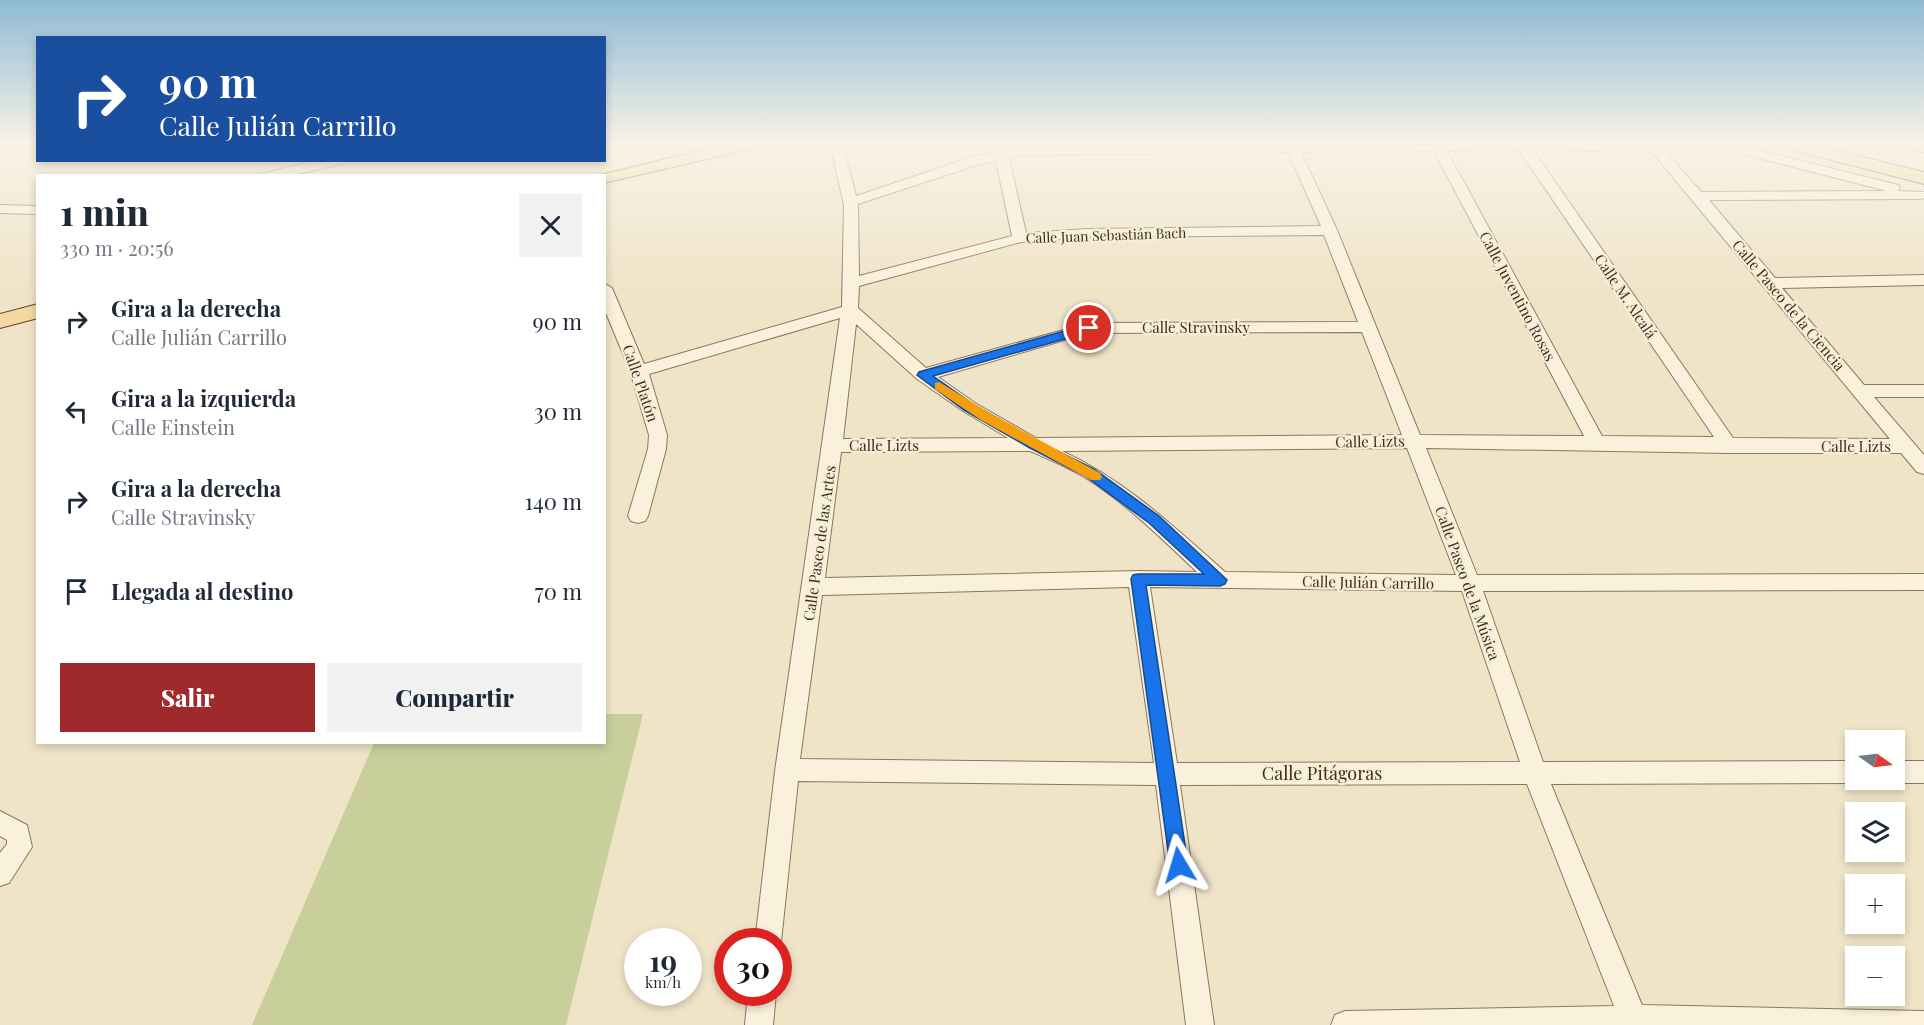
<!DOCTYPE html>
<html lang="es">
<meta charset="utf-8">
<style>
:root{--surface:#fff;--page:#f2f2f3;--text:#1f2937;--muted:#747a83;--accent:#9e2a2b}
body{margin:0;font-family:"Playfair Display",serif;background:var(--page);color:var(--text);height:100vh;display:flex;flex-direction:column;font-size:22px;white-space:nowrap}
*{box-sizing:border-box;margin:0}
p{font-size:20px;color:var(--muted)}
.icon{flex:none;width:33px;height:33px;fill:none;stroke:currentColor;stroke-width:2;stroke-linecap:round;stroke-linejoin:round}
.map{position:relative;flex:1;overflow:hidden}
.side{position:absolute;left:36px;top:174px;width:570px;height:570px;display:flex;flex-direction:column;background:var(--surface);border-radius:0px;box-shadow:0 3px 9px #0003}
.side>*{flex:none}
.guide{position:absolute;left:36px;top:36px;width:570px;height:126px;border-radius:0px;box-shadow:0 3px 9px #0003;background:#1a4fa0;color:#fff;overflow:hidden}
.needle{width:39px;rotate:104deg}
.buttons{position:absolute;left:1845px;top:730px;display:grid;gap:12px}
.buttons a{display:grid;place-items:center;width:60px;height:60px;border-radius:0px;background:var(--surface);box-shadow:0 3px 9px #0003;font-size:30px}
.speed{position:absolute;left:624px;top:928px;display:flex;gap:12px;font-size:30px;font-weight:700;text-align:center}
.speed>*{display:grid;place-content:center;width:78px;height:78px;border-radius:50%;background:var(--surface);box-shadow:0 3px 9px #0003;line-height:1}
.speed small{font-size:15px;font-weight:400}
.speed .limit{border:9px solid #d22;background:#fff;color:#111}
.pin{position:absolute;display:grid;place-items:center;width:51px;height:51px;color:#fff;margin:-26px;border:3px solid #fff;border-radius:50%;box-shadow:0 2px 6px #0007}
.me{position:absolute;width:66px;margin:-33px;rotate:353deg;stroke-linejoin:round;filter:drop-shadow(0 0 4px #0008)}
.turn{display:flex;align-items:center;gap:21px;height:126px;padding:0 24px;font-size:27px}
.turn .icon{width:78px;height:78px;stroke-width:2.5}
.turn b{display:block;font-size:42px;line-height:51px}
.round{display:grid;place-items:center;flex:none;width:63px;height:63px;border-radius:0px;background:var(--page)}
.headline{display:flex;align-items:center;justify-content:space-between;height:102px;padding:0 24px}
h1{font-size:36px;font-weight:800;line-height:45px}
.action{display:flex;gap:12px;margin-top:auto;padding:12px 24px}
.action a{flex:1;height:69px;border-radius:0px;background:var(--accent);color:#fff;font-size:24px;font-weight:800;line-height:69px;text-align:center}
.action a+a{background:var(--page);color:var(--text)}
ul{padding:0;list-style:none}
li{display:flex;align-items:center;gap:18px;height:90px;padding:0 24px}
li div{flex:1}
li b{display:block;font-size:22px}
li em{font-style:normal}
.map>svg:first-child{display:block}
.green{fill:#c9cf9b}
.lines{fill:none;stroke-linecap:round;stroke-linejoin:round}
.minor-casing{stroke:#8d765c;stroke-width:2}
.major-casing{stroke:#5b4430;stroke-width:2}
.minor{fill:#faf1dc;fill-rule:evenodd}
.major{fill:#f3d9a0;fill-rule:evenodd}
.route{fill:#1a73e8;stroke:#114b97;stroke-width:1.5}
.slow{fill:#f59e0b}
.labels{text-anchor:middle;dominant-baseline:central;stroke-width:4.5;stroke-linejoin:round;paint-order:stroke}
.far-street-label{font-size:14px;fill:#3d2e20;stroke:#f7eed8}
.street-label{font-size:15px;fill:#3d2e20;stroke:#f7eed8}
.near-street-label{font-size:18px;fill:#3d2e20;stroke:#f7eed8}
</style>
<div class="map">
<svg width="1924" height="1025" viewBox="0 0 1924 1025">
<rect width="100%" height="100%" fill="#f0e4c8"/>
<!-- green -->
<path class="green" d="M605 714H643L566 1025H252L374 743 604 742Z"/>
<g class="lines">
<defs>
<path id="minor" d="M830 145H843L856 196 972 157 1024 147 1660 145 1701 192 1887 191 1719 148 1717 145H1738L1898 185 1900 188 1898 191 1924 192V198L1920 199 1709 200 1775 278 1924 275V285L1782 288 1864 385H1924V397H1874L1924 455V474L1917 472 1901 453H1729L1426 448 1477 575 1924 574V590L1483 591 1543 762 1856 761V780H1864L1856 783 1551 784 1642 1005 1924 1011V1025H1331L1335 1015 1345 1011 1614 1006 1527 784 1180 785 1214 1025H1186L1156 785 798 781 781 942 778 949V942H755L775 771 840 318 649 374 667 435 666 449 648 516 645 521 638 523 631 521 628 516 648 449 649 435 630 371 604 308V283L612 288 644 364 842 307 844 205ZM1519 150 1714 437 1602 436 1447 151ZM1533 150 1652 152 1890 439 1733 438ZM1434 151 1584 436 1420 435 1337 230 1301 152ZM1288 152 1321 226 1088 229 1026 233 1009 158 1024 155ZM996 161 1012 236 859 276 858 204 980 164ZM1324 235 1358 322 1089 323 926 368 858 308 859 286 1021 242 1088 237ZM856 324 917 379 963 411 1008 438 843 439ZM1362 332 1402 435 1036 438 975 403 938 377 1089 333ZM1407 448 1456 575 1225 572C1172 525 1126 481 1062 451ZM1030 451C1048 459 1067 467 1084 477 1126 503 1161 538 1197 572L1138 571 825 578 841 452ZM1129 587 1154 763 800 759 822 595ZM1150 587 1462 591 1520 762 1177 763Z
M319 160H347L345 163 290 176H262L264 173Z
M0 205 38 206V214L0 213Z
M1894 761H1924V783H1894L1886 780H1894Z
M0 811 27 825 32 847 9 883 0 886V853L7 844V840L0 836Z
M748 993H776L773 1025H745Z"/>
<path id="major" d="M723 145H753L750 149 604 183V176H596Z
M1786 145H1814L1924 172V184L1789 149Z
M1905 145H1924V152L1908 149Z
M38 304V318L0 328V314Z"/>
</defs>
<!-- minor casing -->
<use href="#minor" class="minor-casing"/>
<!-- major casing -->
<use href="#major" class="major-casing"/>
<!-- minor -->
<use href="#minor" class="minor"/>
<!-- major -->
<use href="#major" class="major"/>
</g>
<!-- sky -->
<linearGradient id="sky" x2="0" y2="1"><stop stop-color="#8fbad6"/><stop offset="0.5" stop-color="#f8f3e6"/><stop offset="1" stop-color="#f8f3e6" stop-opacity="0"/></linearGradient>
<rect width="1924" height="288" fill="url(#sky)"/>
<!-- route -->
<path class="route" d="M1089 324 1095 328 1093 331 933 376 973 404 1039 442 1094 469 1159 516 1227 580 1225 584 1220 586 1146 585 1188 865 1185 871 1179 874 1172 871 1170 865 1131 579 1133 575 1138 574H1204L1149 523 1085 476 1030 448 964 410 917 375 919 372Z"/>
<!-- slow -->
<path class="slow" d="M939 382 990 413 1100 473 1102 477 1100 480H1091L981 420 935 389V383Z"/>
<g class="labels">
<!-- far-street labels -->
<g class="far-street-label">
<text transform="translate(1106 235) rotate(-2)">Calle Juan Sebastián Bach</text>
</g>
<!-- street labels -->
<g class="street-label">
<text transform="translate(1518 296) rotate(62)">Calle Juventino Rosas</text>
<text transform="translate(1626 296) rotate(56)">Calle M. Alcalá</text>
<text transform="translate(1789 305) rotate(50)">Calle Paseo de la Ciencia</text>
<text x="1196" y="327">Calle Stravinsky</text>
<text transform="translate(641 383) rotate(71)">Calle Platón</text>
<text transform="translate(1370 441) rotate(-1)">Calle Lizts</text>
<text x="884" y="445">Calle Lizts</text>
<text x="1856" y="446">Calle Lizts</text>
<text transform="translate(819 543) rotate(-82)">Calle Paseo de las Artes</text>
<text transform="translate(1368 582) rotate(1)">Calle Julián Carrillo</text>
<text transform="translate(1468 583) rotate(70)">Calle Paseo de la Música</text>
</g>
<!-- near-street labels -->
<g class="near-street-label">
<text x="1322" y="773">Calle Pitágoras</text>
</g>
</g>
</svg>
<div class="buttons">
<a><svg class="needle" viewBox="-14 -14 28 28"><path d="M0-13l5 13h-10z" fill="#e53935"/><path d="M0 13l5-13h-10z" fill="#747a83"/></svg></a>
<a><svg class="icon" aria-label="layers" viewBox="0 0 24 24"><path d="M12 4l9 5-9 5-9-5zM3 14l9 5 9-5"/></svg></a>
<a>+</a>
<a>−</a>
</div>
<div class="speed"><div>19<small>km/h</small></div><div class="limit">30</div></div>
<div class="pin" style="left:1089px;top:328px;background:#d93025"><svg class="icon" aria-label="arrive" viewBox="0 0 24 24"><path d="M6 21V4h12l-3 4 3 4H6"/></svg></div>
<svg class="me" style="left:1179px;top:865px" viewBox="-20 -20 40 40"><path d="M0-17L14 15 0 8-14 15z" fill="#1a73e8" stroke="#fff" stroke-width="4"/></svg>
<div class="guide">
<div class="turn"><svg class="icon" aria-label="right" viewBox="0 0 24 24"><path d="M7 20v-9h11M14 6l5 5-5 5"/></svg><div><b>90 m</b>Calle Julián Carrillo</div></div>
</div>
<section class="side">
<div class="headline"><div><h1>1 min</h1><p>330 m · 20:56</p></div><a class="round"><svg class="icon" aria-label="close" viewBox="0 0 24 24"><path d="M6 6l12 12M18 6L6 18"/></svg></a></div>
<ul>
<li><svg class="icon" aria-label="right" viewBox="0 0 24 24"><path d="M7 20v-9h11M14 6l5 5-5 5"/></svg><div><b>Gira a la derecha</b><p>Calle Julián Carrillo</p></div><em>90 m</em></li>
<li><svg class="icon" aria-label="left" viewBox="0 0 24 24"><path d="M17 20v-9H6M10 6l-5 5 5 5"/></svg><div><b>Gira a la izquierda</b><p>Calle Einstein</p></div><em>30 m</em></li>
<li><svg class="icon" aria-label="right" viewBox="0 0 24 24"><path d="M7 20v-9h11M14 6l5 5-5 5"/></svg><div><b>Gira a la derecha</b><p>Calle Stravinsky</p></div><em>140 m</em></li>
<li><svg class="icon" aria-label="arrive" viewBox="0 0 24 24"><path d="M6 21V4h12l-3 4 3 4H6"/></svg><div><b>Llegada al destino</b></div><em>70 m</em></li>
</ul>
<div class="action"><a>Salir</a><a>Compartir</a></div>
</section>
</div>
